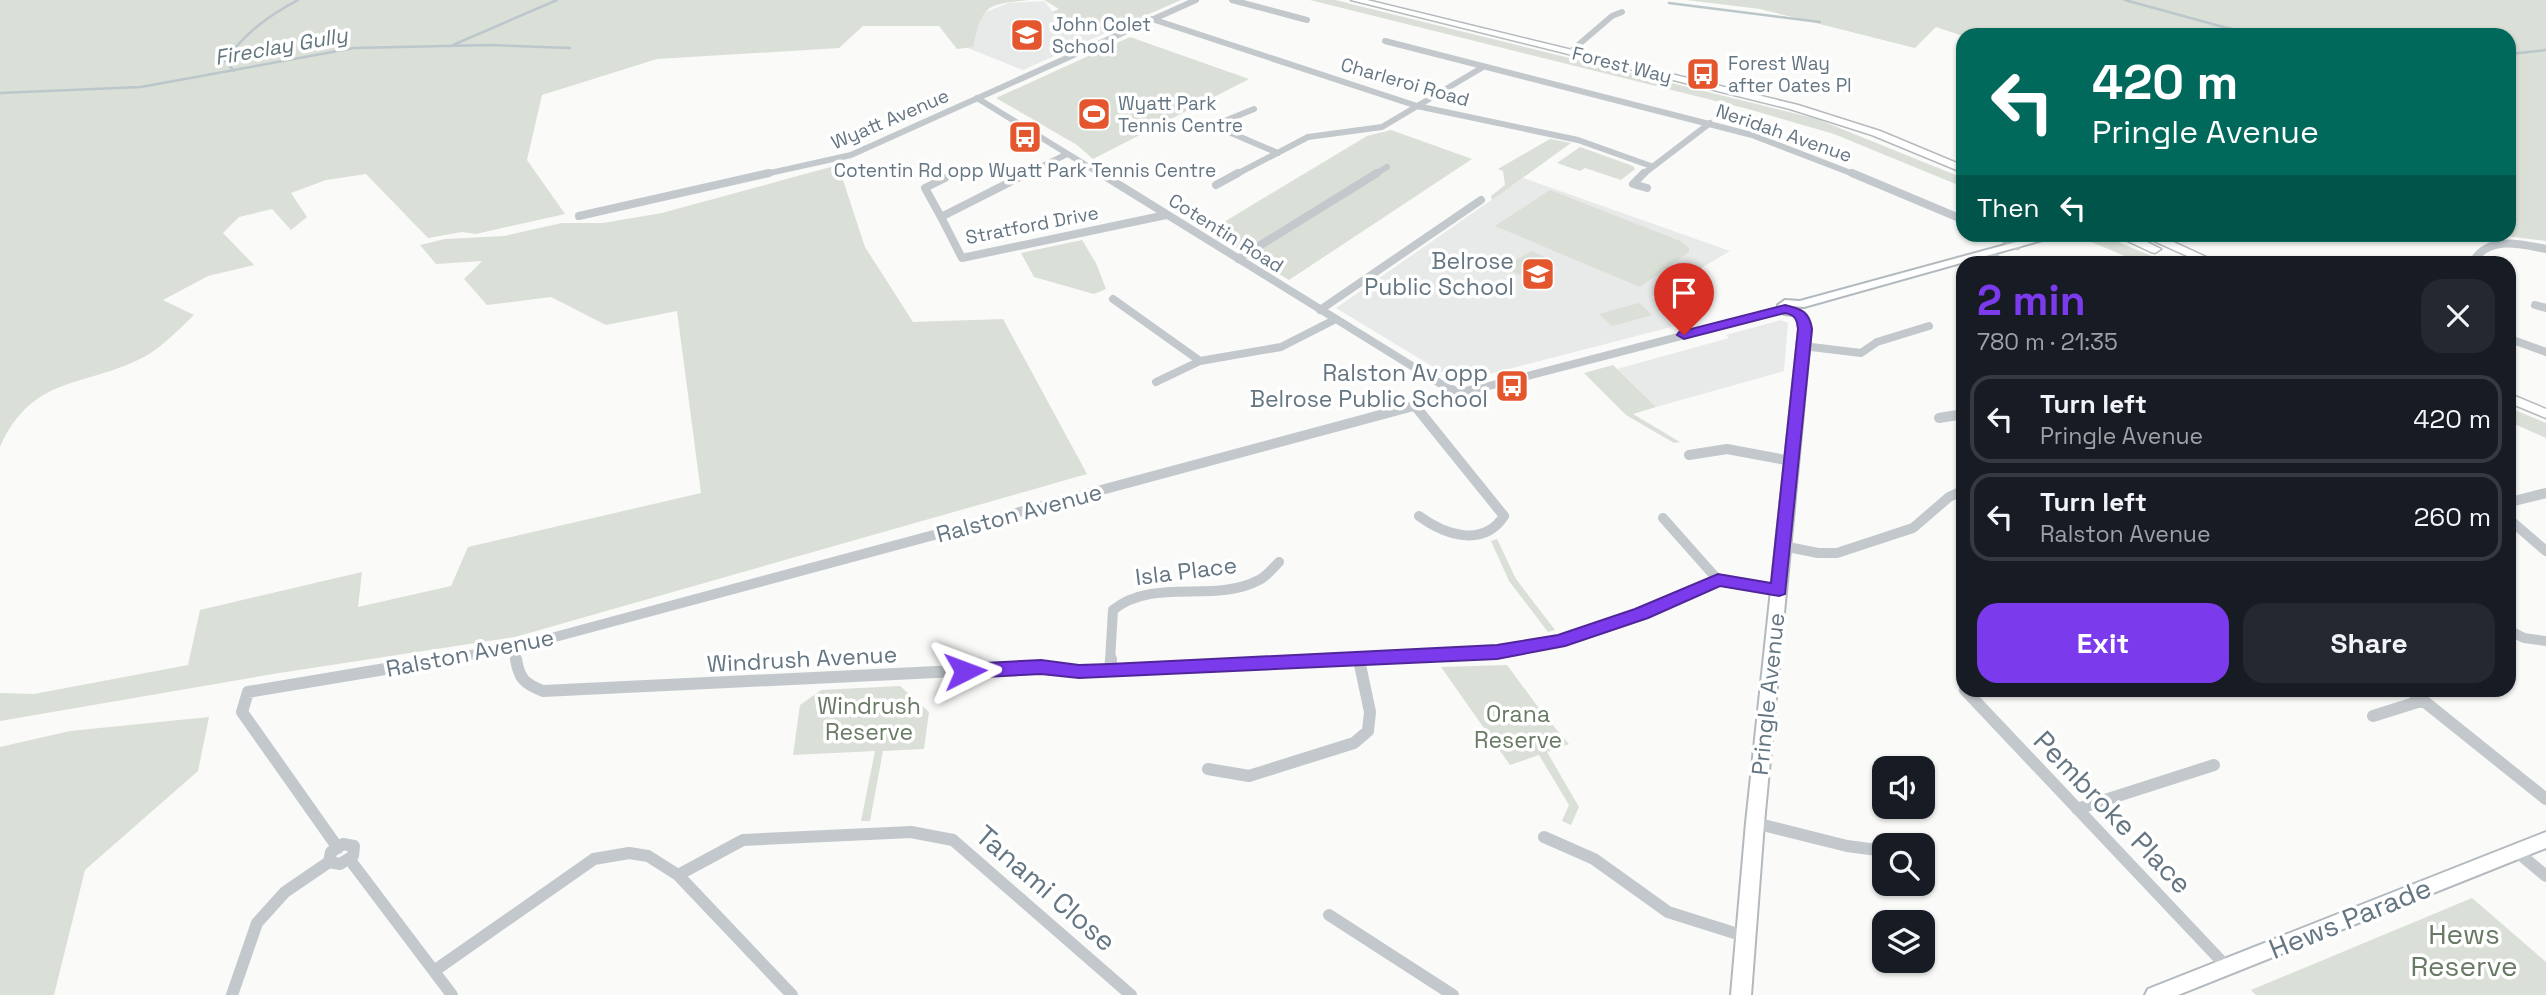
<!DOCTYPE html>
<meta charset="utf-8">
<style>
:root{--surface:#171b24;--page:#242831;--text:#f1f3f6;--muted:#9ea1a6;--line:#363941;--accent:#7c3aed}
body{margin:0;font-family:"Space Grotesk",sans-serif;background:var(--page);color:var(--text);height:100vh;display:flex;flex-direction:column;font-size:26px;white-space:nowrap}
*{box-sizing:border-box;margin:0}
p{font-size:23px;color:var(--muted)}
.icon{flex:none;width:38px;height:38px;fill:none;stroke:currentColor;stroke-width:2;stroke-linecap:round;stroke-linejoin:round}
.map{position:relative;flex:1;overflow:hidden}
.drawer{position:absolute;left:1956px;top:256px;width:560px;height:441px;display:flex;flex-direction:column;background:var(--surface);border-radius:21px;box-shadow:0 2px 5px #0004}
.drawer>*{flex:none}
.top-card{position:absolute;left:1956px;top:28px;width:560px;height:214px;border-radius:21px;box-shadow:0 2px 5px #0004;background:#00695c;color:#fff;overflow:hidden}
.fabs{position:absolute;left:1872px;top:756px;display:grid;gap:14px}
.fabs a{display:grid;place-items:center;width:63px;height:63px;border-radius:14px;background:var(--surface);box-shadow:0 2px 5px #0004;font-size:35px}
.pin{position:absolute;display:grid;place-items:center;width:60px;height:60px;color:#fff;margin:-72px -30px;border-radius:50% 50% 50% 0;rotate:-45deg;box-shadow:0 0 7px #0007}
.pin .icon{rotate:45deg}
.me{position:absolute;width:77px;margin:-38px;rotate:87deg;stroke-linejoin:round;filter:drop-shadow(0 0 5px #0008)}
.turn{display:flex;align-items:center;gap:24px;height:147px;padding:0 21px;font-size:32px}
.turn .icon{width:91px;height:91px;stroke-width:2.5}
.turn b{display:block;font-size:49px;line-height:60px}
.then{display:flex;align-items:center;height:66px;padding:0 21px;background:#0003;gap:14px;font-size:26px}
.round{display:grid;place-items:center;flex:none;width:74px;height:74px;border-radius:21px;background:var(--page)}
.headline{display:flex;align-items:center;justify-content:space-between;height:119px;padding:0 21px}
h1{font-size:42px;font-weight:600;line-height:52px;color:var(--accent)}
.primary-button{display:flex;gap:14px;margin-top:auto;padding:14px 21px}
.primary-button a{flex:1;height:80px;border-radius:21px;background:var(--accent);color:#fff;font-size:28px;font-weight:600;line-height:80px;text-align:center}
.primary-button a+a{background:var(--page);color:var(--text)}
ul{padding:0;list-style:none}
li{display:flex;align-items:center;gap:21px;height:88px;margin:0 14px 10px;padding:0 7px;border:4px solid var(--line);border-radius:21px}
li div{flex:1}
li b{display:block;font-size:26px}
li em{font-style:normal}
.map>svg:first-child{display:block}
.built{fill:#e8e9e9}
.green{fill:#dadfd7}
.lines{fill:none;stroke-linecap:round;stroke-linejoin:round}
.stream{stroke:#bbc7cb;stroke-width:2.5}
.secondary-casing{stroke:#b3babf;stroke-width:4}
.primary-casing{stroke:#b5babe;stroke-width:3}
.street-far3{stroke:#c3c8cc;stroke-width:6}
.street-far2{stroke:#c3c8cc;stroke-width:8}
.street-far1{stroke:#c3c8cc;stroke-width:10}
.street{stroke:#c3c8cc;stroke-width:12}
.secondary{fill:#fff;fill-rule:evenodd}
.primary{fill:#fff;fill-rule:evenodd}
.route{fill:#7c3aed;stroke:#51269a;stroke-width:2}
.labels{text-anchor:middle;dominant-baseline:central;stroke-width:7;stroke-linejoin:round;paint-order:stroke}
.far-poi-label{font-size:19px;fill:#657683;stroke:#fff;text-anchor:start}
.far-street-label{font-size:19px;fill:#657683;stroke:#fff}
.far-water-label{font-size:21px;font-style:italic;fill:#60757c;stroke:#fff}
.poi-label{font-size:23px;fill:#657683;stroke:#fff;text-anchor:end}
.street-label{font-size:23px;fill:#657683;stroke:#fff}
.park-label{font-size:23px;fill:#687a64;stroke:#fff}
.near-street-label{font-size:28px;fill:#657683;stroke:#fff}
.near-park-label{font-size:28px;fill:#687a64;stroke:#fff}
</style>
<div class="map">
<svg width="2546" height="995" viewBox="0 0 2546 995">
<rect width="100%" height="100%" fill="#fafaf8"/>
<!-- built -->
<path class="built" d="M1044 1 1053 12 1108 32 1023 70 960 45 964 21 1008 3Z
M1523 178 1730 251 1652 297 1683 324 1458 382 1336 308Z
M1781 320 1788 323 1784 371 1656 407 1617 369 1729 338 1726 335Z"/>
<!-- green -->
<path class="green" d="M0 0H1030C987 4 982 4 973 47L957 49 939 26H863L839 48 657 59 542 95 527 160 565 214 476 234 462 232 428 238 366 174 326 180 291 193 307 217 291 230 272 209 239 217 223 233 254 265 208 276 163 300 194 315C180 328 165 344 149 354 89 389 34 371 0 447Z
M1044 0H1181L1108 32 1052 12 1059 9Z
M1310 0H1335L1817 119 1963 178V187L1834 134 1748 109Z
M1686 0H2546V241L2498 235 2510 234V35L1963 36 1936 27 1915 48 1760 9Z
M1130 37 1249 79 1093 159 1077 145 996 98Z
M1391 130 1472 159 1289 280 1209 231 1367 136Z
M1550 139 1571 143 1492 200 1491 196 1505 185 1503 171 1498 169Z
M1580 147 1633 166 1635 169 1621 180 1585 168 1580 171 1557 163Z
M838 165 865 247 913 322 1003 319 1087 474 515 637 279 673 0 721V693L34 694 188 665 200 610 362 572 358 607 451 586 468 547 701 493 677 311 606 325 551 297 487 305 464 279 482 261 436 264 420 245 445 239 504 236 562 223H603L662 213Z
M1550 190 1680 241 1689 248V252L1640 287 1495 226Z
M2090 235 2106 237 2166 262H2139L2082 238Z
M1082 240 1096 263 1106 289 1094 294 1034 277 1021 253Z
M1532 251 1549 259 1520 275 1503 267Z
M1639 303 1652 315 1612 326 1599 314Z
M1613 365 1656 407 1633 414 1680 442 1674 443 1626 415 1584 373Z
M2510 408 2546 423V438L2510 422Z
M1497 539 1516 579 1555 630 1548 632 1509 581 1491 541Z
M1507 665 1544 715 1569 744 1547 752 1579 807 1571 825 1562 821 1569 805 1539 755 1510 765 1441 667Z
M900 686 929 712 924 749 883 751 870 821H861L875 751 793 755 800 705 821 690Z
M209 717 198 771 85 870 54 995H0V747L70 731Z
M2472 898 2546 962V995H2256L2251 990Z"/>
<g class="lines">
<!-- stream -->
<path class="stream" d="M2125 0 2227 28 2266 35
M1669 3 1820 22
M453 45 557 0
M2510 54 2546 50
M234 71 225 61C245 33 268 16 298 0
M0 93 141 87 354 48 490 45 570 48"/>
<defs>
<path id="secondary" d="M2045 234H2064L1804 307 1791 306C1803 312 1809 313 1811 329L1764 823 1751 995H1731L1746 823 1799 329 1798 320 1794 315 1784 314 1778 305 1785 300 1800 301Z
M2546 832V848L2178 995H2145L2148 989Z"/>
<path id="primary" d="M1351 0H1367L1798 105 1880 131 1964 166V173L1872 135 1790 109Z
M2113 234H2131L2161 249 2155 253 2151 252Z
M2138 234H2156L2217 262H2201Z
M2510 394 2546 409V418L2510 403Z"/>
</defs>
<!-- secondary casing -->
<use href="#secondary" class="secondary-casing"/>
<!-- primary casing -->
<use href="#primary" class="primary-casing"/>
<!-- street-far3 -->
<path class="street-far3" d="M1232 0 1307 20
M1152 19 1417 106 1578 140 1651 166
M1385 41 1752 135 1856 175
M1570 52 1612 16 1622 12
M977 98 1102 175
M1254 109 1227 120 1224 130 1278 153
M761 175 851 155 1196 0
M1025 175 1067 154
M1235 175 1308 137 1382 127 1483 67
M1374 175 1387 167
M1642 175 1710 123"/>
<!-- street-far2 -->
<path class="street-far2" d="M1028 173 941 217 962 258 1166 215
M1100 173 1454 392
M1644 173 1633 184 1647 188
M1852 173 1964 220
M1216 185 1238 173
M579 216 769 173
M941 217 925 188 945 178
M1995 234 2017 246
M1989 254 2002 262
M1238 259 1377 173
M2473 262C2488 235 2520 244 2546 249
M1113 299 1200 361 1281 347 1336 319
M2535 305 2546 308
M1320 310 1481 200
M2510 339 2546 352
M1803 346 1861 353 1877 342 1929 326
M1156 382 1200 361
M1466 392 1785 309"/>
<!-- street-far1 -->
<path class="street-far1" d="M1452 390 1458 394
M1416 407 1504 516C1483 548 1445 535 1419 516
M1939 418 1964 414
M1689 455 1727 449 1791 461
M2510 502 2546 493
M1663 518 1718 580
M2510 520 2546 551
M1783 546 1818 553H1837L1913 528 1949 497 1964 490
M2510 631 2524 638 2546 641
M514 648 516 661
M435 661 514 648 1473 390
M1110 661 1113 610C1154 577 1214 604 1259 580 1267 576 1273 568 1279 562
M1306 661 1497 652 1558 641 1642 613 1718 580 1779 590"/>
<!-- street -->
<path class="street" d="M516 659C519 679 525 684 543 691L1041 667 1079 672 1343 659
M1110 671 1111 659
M1965 690 2227 967
M2410 690 2546 799
M2373 716 2424 700
M1208 769 1249 776 1354 743 1368 731 1370 712 1359 660
M2077 809 2214 765
M1755 823 1847 846 1885 851
M1544 837 1594 859 1668 912 1744 936
M343 844 354 846 353 856 340 864 329 862 331 852Z
M338 848 242 712 248 692 445 659
M2516 851 2546 876
M350 860 452 995
M678 875 743 840 911 832 953 840 1131 995
M1329 915 1453 995
M434 971 594 859 629 853 648 856 678 875 792 995
M232 995 257 923 285 892 329 862"/>
<!-- secondary -->
<use href="#secondary" class="secondary"/>
<!-- primary -->
<use href="#primary" class="primary"/>
</g>
<!-- route -->
<path class="route" d="M1785 305C1801 309 1809 311 1812 329L1785 594 1779 596 1720 586 1648 618 1565 646 1497 659 1079 678 1041 674 965 678 959 676 956 671 959 666 965 664 1041 660 1079 665 1110 664 1497 645 1558 635 1635 609 1718 574 1771 583 1798 329C1797 319 1795 315 1785 313L1684 339 1677 335 1679 332Z"/>
<!-- icons -->
<defs>
<symbol id="school-square" viewBox="-11 -11 22 22"><rect x="-9" y="-9" width="18" height="18" rx="4" fill="#e4572e" stroke="#fff"/><path d="M0-5L7-2L0 1L-7-2ZM-4 1L0 2.5L4 1V4Q0 6-4 4Z" fill="#fff"/></symbol>
<symbol id="bus-square" viewBox="-11 -11 22 22"><rect x="-9" y="-9" width="18" height="18" rx="4" fill="#e4572e" stroke="#fff"/><path d="M-5-6H5V4H4V6H2V4H-2V6H-4V4H-5ZM-3.5-4V0h7V-4ZM-3.5 1.2v1.5H-2V1.2ZM2 1.2v1.5H3.5V1.2Z" fill="#fff"/></symbol>
<symbol id="stadium-square" viewBox="-11 -11 22 22"><rect x="-9" y="-9" width="18" height="18" rx="4" fill="#e4572e" stroke="#fff"/><path d="M0-5a6.5 5 0 1 0 0 10a6.5 5 0 1 0 0-10ZM-3.5-1.8h7v3.6h-7Z" fill="#fff"/></symbol>
</defs>
<g fill-rule="evenodd">
<use href="#school-square" x="1008" y="16" width="38" height="38"/>
<use href="#bus-square" x="1684" y="55" width="38" height="38"/>
<use href="#stadium-square" x="1075" y="95" width="38" height="38"/>
<use href="#bus-square" x="1006" y="118" width="38" height="38"/>
<use href="#school-square" x="1519" y="255" width="38" height="38"/>
<use href="#bus-square" x="1493" y="367" width="38" height="38"/>
</g>
<g class="labels">
<!-- far-poi labels -->
<g class="far-poi-label">
<text x="1052" y="24">John Colet<tspan x="1052" dy="22">School</tspan></text>
<text x="1728" y="63">Forest Way<tspan x="1728" dy="22">after Oates Pl</tspan></text>
<text x="1118" y="103">Wyatt Park<tspan x="1118" dy="22">Tennis Centre</tspan></text>
<text x="1025" y="170" text-anchor="middle">Cotentin Rd opp Wyatt Park Tennis Centre</text>
</g>
<!-- far-street labels -->
<g class="far-street-label">
<text transform="translate(1622 65) rotate(14)">Forest Way</text>
<text transform="translate(1405 82) rotate(16)">Charleroi Road</text>
<text transform="translate(890 119) rotate(-23)">Wyatt Avenue</text>
<text transform="translate(1784 133) rotate(19)">Neridah Avenue</text>
<text transform="translate(1032 225) rotate(-11)">Stratford Drive</text>
<text transform="translate(1226 233) rotate(32)">Cotentin Road</text>
</g>
<!-- far-water labels -->
<g class="far-water-label">
<text transform="translate(281 46) rotate(-10)">Fireclay Gully</text>
</g>
<!-- poi labels -->
<g class="poi-label">
<text x="1514" y="261">Belrose<tspan x="1514" dy="26">Public School</tspan></text>
<text x="1488" y="373">Ralston Av opp<tspan x="1488" dy="26">Belrose Public School</tspan></text>
</g>
<!-- street labels -->
<g class="street-label">
<text transform="translate(1019 513) rotate(-15)">Ralston Avenue</text>
<text transform="translate(1186 571) rotate(-7)">Isla Place</text>
<text transform="translate(470 653) rotate(-11)">Ralston Avenue</text>
<text transform="translate(802 659) rotate(-3)">Windrush Avenue</text>
<text transform="translate(1768 694) rotate(-84)">Pringle Avenue</text>
</g>
<!-- park labels -->
<g class="park-label">
<text x="869" y="706">Windrush<tspan x="869" dy="26">Reserve</tspan></text>
<text x="1518" y="714">Orana<tspan x="1518" dy="26">Reserve</tspan></text>
</g>
<!-- near-street labels -->
<g class="near-street-label">
<text transform="translate(2113 812) rotate(46)">Pembroke Place</text>
<text transform="translate(1046 888) rotate(41)">Tanami Close</text>
<text transform="translate(2350 918) rotate(-22)">Hews Parade</text>
</g>
<!-- near-park labels -->
<g class="near-park-label">
<text x="2464" y="934">Hews<tspan x="2464" dy="32">Reserve</tspan></text>
</g>
</g>
</svg>
<div class="fabs">
<a><svg class="icon" aria-label="sound" viewBox="0 0 24 24"><path d="M4 9h4l5-4v14l-5-4H4zM17 9q2 3 0 6"/></svg></a>
<a><svg class="icon" aria-label="search" viewBox="0 0 24 24"><circle cx="10" cy="10" r="6"/><path d="M15 15l6 6"/></svg></a>
<a><svg class="icon" aria-label="layers" viewBox="0 0 24 24"><path d="M12 4l9 5-9 5-9-5zM3 14l9 5 9-5"/></svg></a>
</div>
<div class="pin" style="left:1684px;top:335px;background:#d93025"><svg class="icon" aria-label="arrive" viewBox="0 0 24 24"><path d="M6 21V4h12l-3 4 3 4H6"/></svg></div>
<svg class="me" style="left:965px;top:671px" viewBox="-20 -20 40 40"><path d="M0-17L14 15 0 8-14 15z" fill="#7c3aed" stroke="#fff" stroke-width="4"/></svg>
<div class="top-card">
<div class="turn"><svg class="icon" aria-label="left" viewBox="0 0 24 24"><path d="M17 20v-9H6M10 6l-5 5 5 5"/></svg><div><b>420 m</b>Pringle Avenue</div></div>
<div class="then">Then<svg class="icon" aria-label="left" viewBox="0 0 24 24"><path d="M17 20v-9H6M10 6l-5 5 5 5"/></svg></div>
</div>
<section class="drawer">
<div class="headline"><div><h1>2 min</h1><p>780 m · 21:35</p></div><a class="round"><svg class="icon" aria-label="close" viewBox="0 0 24 24"><path d="M6 6l12 12M18 6L6 18"/></svg></a></div>
<ul>
<li><svg class="icon" aria-label="left" viewBox="0 0 24 24"><path d="M17 20v-9H6M10 6l-5 5 5 5"/></svg><div><b>Turn left</b><p>Pringle Avenue</p></div><em>420 m</em></li>
<li><svg class="icon" aria-label="left" viewBox="0 0 24 24"><path d="M17 20v-9H6M10 6l-5 5 5 5"/></svg><div><b>Turn left</b><p>Ralston Avenue</p></div><em>260 m</em></li>
</ul>
<div class="primary-button"><a>Exit</a><a>Share</a></div>
</section>
</div>
